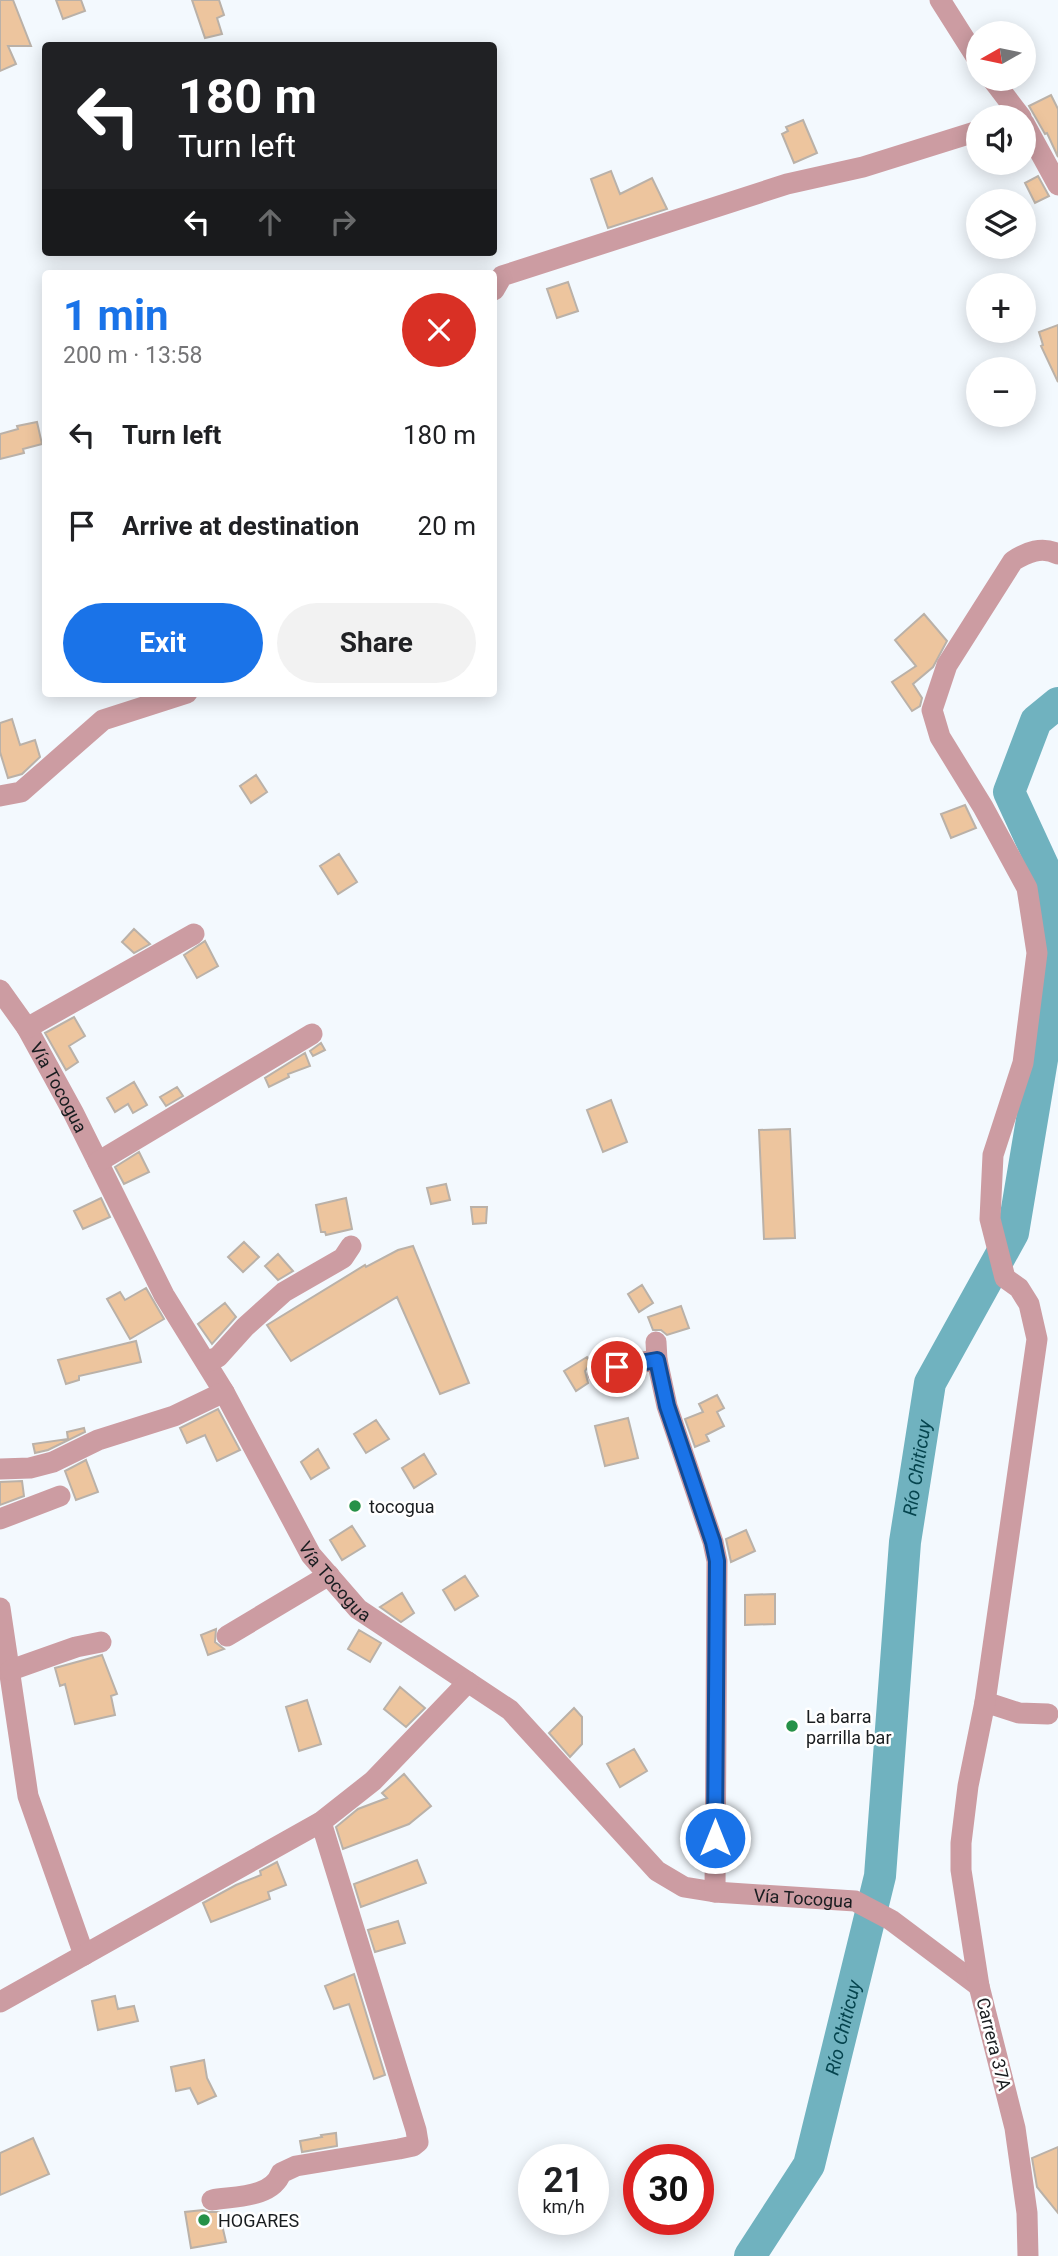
<!DOCTYPE html>
<meta charset="utf-8">
<style>
:root{--surface:#fff;--page:#f2f2f2;--text:#202124;--muted:#757577;--accent:#1a73e8}
body{margin:0;font-family:Roboto,sans-serif;background:var(--page);color:var(--text);height:100vh;display:flex;flex-direction:column;font-size:26px;white-space:nowrap}
*{box-sizing:border-box;margin:0}
p{font-size:23px;color:var(--muted)}
.icon{flex:none;width:38px;height:38px;fill:none;stroke:currentColor;stroke-width:2;stroke-linecap:round;stroke-linejoin:round}
.map{position:relative;flex:1;overflow:hidden}
.drawer{position:absolute;left:42px;top:270px;width:455px;height:427px;display:flex;flex-direction:column;background:var(--surface);border-radius:7px;box-shadow:0 4px 18px #0003}
.drawer>*{flex:none}
.guide{position:absolute;left:42px;top:42px;width:455px;height:214px;border-radius:7px;box-shadow:0 4px 18px #0003;background:#202124;color:#fff;overflow:hidden}
.needle{width:46px;rotate:261deg}
.controls{position:absolute;left:966px;top:21px;display:grid;gap:14px}
.controls a{display:grid;place-items:center;width:70px;height:70px;border-radius:50%;background:var(--surface);box-shadow:0 4px 18px #0003;font-size:35px}
.speed{position:absolute;left:518px;top:2144px;display:flex;gap:14px;font-size:35px;font-weight:700;text-align:center}
.speed>*{display:grid;place-content:center;width:91px;height:91px;border-radius:50%;background:var(--surface);box-shadow:0 4px 18px #0003;line-height:1}
.speed small{font-size:18px;font-weight:400}
.speed .limit{border:10px solid #d22;background:#fff;color:#111}
.pin{position:absolute;display:grid;place-items:center;width:60px;height:60px;color:#fff;margin:-30px;border:4px solid #fff;border-radius:50%;box-shadow:0 2px 7px #0007}
.me{position:absolute;width:77px;margin:-38px;rotate:0deg;stroke-linejoin:round;filter:drop-shadow(0 0 5px #0008)}
.turn{display:flex;align-items:center;gap:24px;height:147px;padding:0 21px;font-size:32px}
.turn .icon{width:91px;height:91px;stroke-width:2.5}
.turn b{display:block;font-size:49px;line-height:60px}
.lanes{display:flex;align-items:center;height:66px;padding:0 21px;background:#0003;justify-content:center;gap:35px;direction:ltr}
.lanes .off{opacity:.35}
.round{display:grid;place-items:center;flex:none;width:74px;height:74px;border-radius:37px;background:var(--page)}
.head{display:flex;align-items:center;justify-content:space-between;height:119px;padding:0 21px}
h1{font-size:42px;font-weight:700;line-height:52px;color:var(--accent)}
.cta{display:flex;gap:14px;margin-top:auto;padding:14px 21px}
.cta a{flex:1;height:80px;border-radius:42px;background:var(--accent);color:#fff;font-size:28px;font-weight:700;line-height:80px;text-align:center}
.cta a+a{background:var(--page);color:var(--text)}
ul{padding:0;list-style:none}
li{display:flex;align-items:center;gap:21px;height:91px;padding:0 21px}
li div{flex:1}
li b{display:block;font-size:26px}
li em{font-style:normal}
.map>svg:first-child{display:block}
.lines{fill:none;stroke-linecap:round;stroke-linejoin:round}
.river{stroke:#70b2bf;stroke-width:32}
.building{fill:#edc59e;stroke:#bab1a8;stroke-width:2}
.minor{stroke:#cc9ca2;stroke-width:21}
.route-casing{stroke:#114b97;stroke-width:18}
.route{stroke:#1a73e8;stroke-width:12}
.poi-dot{fill:#269148;stroke:#fff;stroke-width:2.5}
.labels{text-anchor:middle;dominant-baseline:central;stroke-width:5;stroke-linejoin:round;paint-order:stroke}
.street-label{font-size:18px;fill:#191d20;stroke:#fff}
.poi-label{font-size:18px;fill:#191d20;stroke:#fff;text-anchor:start}
.water-label{font-size:19px;font-style:italic;fill:#05444e;stroke:#fff}
</style>
<div class="map">
<svg width="1058" height="2256" viewBox="0 0 1058 2256">
<rect width="100%" height="100%" fill="#f3f9fe"/>
<g class="lines">
<!-- river -->
<path class="river" id="s1" d="M750 2256 809 2165 880 1876 905 1542 930 1383 1013 1233 1058 964 1051 883 1009 792 1036 721 1058 703"/>
</g>
<!-- building -->
<path class="building" d="M0 0H13L31 46H8L16 64 0 71Z
M56 0H81L85 11 63 19Z
M192 0H219L224 15 217 18 222 34 205 38Z
M1051 95 1058 109V157L1047 133 1045 134 1029 106Z
M803 120 817 153 794 163 782 134 788 131 786 127Z
M611 171 620 194 652 178 667 209 608 228 591 179Z
M1038 176 1049 196 1035 203 1025 183Z
M568 282 578 311 557 318 547 289Z
M1058 325V382L1041 346 1043 345 1039 332Z
M37 422 42 444 23 449 24 453 0 459V434L18 429 17 426Z
M924 614 947 641 933 667 913 684 922 698 920 706 912 711 892 682 916 666 895 640Z
M12 719 20 745 35 740 40 757 22 774 8 778 0 752V723Z
M256 775 267 792 251 803 240 786Z
M965 805 976 828 951 838 941 814Z
M339 854 357 882 338 894 320 866Z
M134 929 150 944 134 953 122 942Z
M205 941 218 966 197 978 184 955Z
M74 1017 85 1036 69 1046 78 1062 66 1070 45 1033Z
M321 1043 325 1050 313 1056 310 1051Z
M305 1053 310 1066 288 1074 289 1077 269 1087 265 1078Z
M134 1082 147 1105 133 1113 128 1104 115 1112 107 1098Z
M177 1087 183 1096 166 1106 160 1097Z
M611 1100 627 1142 603 1152 587 1110Z
M790 1129 795 1238 764 1239 759 1130Z
M139 1152 149 1172 124 1184 115 1167Z
M446 1184 450 1200 431 1204 427 1188Z
M101 1198 110 1217 83 1229 74 1211Z
M346 1198 352 1229 326 1235 325 1232H321L316 1205Z
M471 1207H487L486 1223 473 1224Z
M244 1242 259 1257 243 1272 228 1257Z
M413 1246 469 1383 440 1394 397 1297 291 1361 267 1325 365 1265 366 1267 398 1250Z
M278 1254 293 1271 278 1280 265 1266Z
M642 1285 653 1303 639 1312 628 1294Z
M146 1288 164 1319 130 1339 107 1299 120 1292 125 1300Z
M225 1303 236 1317 212 1344 198 1324Z
M681 1306 689 1328 667 1335 661 1330H653L648 1317Z
M136 1341 141 1362 79 1376V1380L66 1384 58 1360Z
M587 1357 591 1363 585 1371 588 1383 576 1391 564 1371Z
M717 1395 724 1408 717 1412 724 1426 706 1435 709 1441 695 1447 685 1419 703 1412 699 1404Z
M218 1409 240 1450 217 1461 205 1435 187 1443 180 1428Z
M628 1418 638 1458 605 1466 595 1426Z
M376 1420 389 1439 366 1453 354 1434Z
M84 1428 85 1432 48 1450 35 1453 33 1444 68 1439 67 1432Z
M318 1449 329 1468 311 1479 301 1462Z
M424 1454 436 1474 414 1488 402 1468Z
M86 1460 98 1492 76 1500 65 1471Z
M22 1481 24 1496 0 1505V1482Z
M352 1526 365 1546 342 1560 330 1540Z
M746 1530 755 1551 731 1562 726 1539Z
M465 1576 478 1596 455 1610 443 1590Z
M402 1593 414 1613 401 1622 380 1607Z
M775 1594V1624L745 1625V1595Z
M216 1629 215 1642 224 1649 208 1655 201 1635Z
M359 1630 381 1643 370 1662 348 1649Z
M102 1655 117 1694 111 1696 115 1715 75 1724 65 1684 60 1686 55 1668Z
M400 1687 425 1708 406 1727 384 1709Z
M307 1700 321 1744 299 1751 286 1707Z
M574 1708 582 1717V1744L570 1757 549 1733Z
M634 1749 647 1771 620 1787 607 1764Z
M404 1774 431 1806 409 1824 343 1849 336 1827 358 1809 387 1798 382 1793Z
M417 1860 426 1883 361 1907 354 1884Z
M277 1862 286 1885 268 1892 270 1899 211 1922 203 1903 236 1885 261 1875 260 1871Z
M398 1921 405 1943 375 1952 368 1930Z
M354 1974 385 2075 374 2079 349 2004 334 2009 325 1986Z
M115 1996 118 2009 134 2006 138 2021 98 2030 92 2001Z
M204 2060 207 2078 216 2096 198 2104 190 2088 176 2091 171 2067Z
M336 2133 337 2146 302 2152 300 2141 322 2137 321 2135Z
M33 2138 49 2174 0 2195V2153Z
M1058 2147V2213L1037 2187 1032 2158Z
M203 2210 208 2212H219L226 2242 191 2248 185 2212Z"/>
<g class="lines">
<!-- minor -->
<g class="minor">
<path d="M940 0 978 60"/>
<path d="M992 79 1021 117"/>
<path d="M1024 123 1058 185"/>
<path d="M494 290 502 276 787 184 863 167 978 131"/>
<path d="M0 796 21 792 103 720 187 693"/>
<path id="s2" d="M0 990 27 1028 73 1112 164 1295 224 1392 311 1555 358 1609 510 1710 657 1871 684 1887 715 1892 855 1901 891 1920 979 1986"/>
<path d="M27 1028 194 934"/>
<path d="M98 1162 312 1034"/>
<path d="M656 1342 657 1360 667 1406 713 1542 717 1561 715 1892"/>
<path d="M206 1362 218 1357 245 1327 284 1292 343 1258 351 1246"/>
<path d="M598 1374 637 1363 657 1360"/>
<path d="M0 1469 30 1468 53 1462 98 1440 174 1416 224 1392"/>
<path d="M0 1519 60 1496"/>
<path d="M0 1608 28 1796 84 1955"/>
<path d="M227 1636 329 1575"/>
<path d="M11 1670 76 1647 101 1642"/>
<path d="M985 1702 1019 1713 1048 1714"/>
<path d="M0 2002 321 1822 373 1781 468 1682"/>
<path d="M212 2200C235 2196 272 2198 281 2173L296 2166 399 2149 413 2146 418 2142 416 2130 321 1822"/>
<path d="M1028 2256 1027 2213 1015 2128 979 1986 961 1870V1843L968 1786 985 1702 1037 1339 1029 1304 1019 1288 1005 1278 990 1219 993 1155 1023 1063 1037 953 1027 888 983 807 940 737 932 710 947 665 1013 561C1027 552 1042 546 1058 554"/>
</g>
</g>
<g class="lines">
<defs>
<path id="route" d="M617 1367 657 1360 667 1406 713 1542 717 1561 715 1838"/>
</defs>
<!-- route casing -->
<use href="#route" class="route-casing"/>
<!-- route -->
<use href="#route" class="route"/>
</g>
<!-- markers -->
<g class="poi-dot">
<circle cx="355" cy="1506" r="7"/>
<circle cx="792" cy="1726" r="7"/>
<circle cx="204" cy="2220" r="7"/>
</g>
<g class="labels">
<!-- street labels -->
<g class="street-label">
<text stroke="none"><textPath href="#s2" startOffset="114">Vía Tocogua</textPath></text>
<text stroke="none"><textPath href="#s2" startOffset="681">Vía Tocogua</textPath></text>
<text stroke="none"><textPath href="#s2" startOffset="1269">Vía Tocogua</textPath></text>
<text transform="translate(994 2044) rotate(76)">Carrera 37A</text>
</g>
<!-- poi labels -->
<g class="poi-label">
<text x="369" y="1506">tocogua</text>
<text x="806" y="1716">La barra<tspan x="806" dy="21">parrilla bar</tspan></text>
<text x="218" y="2220">HOGARES</text>
</g>
<!-- water labels -->
<g class="water-label">
<text stroke="none"><textPath href="#s1" startOffset="816">Río Chiticuy</textPath></text>
<text stroke="none"><textPath href="#s1" startOffset="250">Río Chiticuy</textPath></text>
</g>
</g>
</svg>
<div class="controls">
<a><svg class="needle" viewBox="-14 -14 28 28"><path d="M0-13l5 13h-10z" fill="#e53935"/><path d="M0 13l5-13h-10z" fill="#757577"/></svg></a>
<a><svg class="icon" aria-label="sound" viewBox="0 0 24 24"><path d="M4 9h4l5-4v14l-5-4H4zM17 9q2 3 0 6"/></svg></a>
<a><svg class="icon" aria-label="layers" viewBox="0 0 24 24"><path d="M12 4l9 5-9 5-9-5zM3 14l9 5 9-5"/></svg></a>
<a>+</a>
<a>−</a>
</div>
<div class="speed"><div>21<small>km/h</small></div><div class="limit">30</div></div>
<div class="pin" style="left:617px;top:1367px;background:#d93025"><svg class="icon" aria-label="arrive" viewBox="0 0 24 24"><path d="M6 21V4h12l-3 4 3 4H6"/></svg></div>
<svg class="me" style="left:715px;top:1838px" viewBox="-20 -20 40 40"><circle r="17" fill="#1a73e8" stroke="#fff" stroke-width="3"/><path d="M0-11L8 9 0 5-8 9z" fill="#fff"/></svg>
<div class="guide">
<div class="turn"><svg class="icon" aria-label="left" viewBox="0 0 24 24"><path d="M17 20v-9H6M10 6l-5 5 5 5"/></svg><div><b>180 m</b>Turn left</div></div>
<div class="lanes"><svg class="icon" aria-label="left" viewBox="0 0 24 24"><path d="M17 20v-9H6M10 6l-5 5 5 5"/></svg><svg class="icon off" aria-label="ahead" viewBox="0 0 24 24"><path d="M12 20V5M6 11l6-6 6 6"/></svg><svg class="icon off" aria-label="right" viewBox="0 0 24 24"><path d="M7 20v-9h11M14 6l5 5-5 5"/></svg></div>
</div>
<section class="drawer">
<div class="head"><div><h1>1 min</h1><p>200 m · 13:58</p></div><a class="round" style="background:#d93025;color:#fff"><svg class="icon" aria-label="close" viewBox="0 0 24 24"><path d="M6 6l12 12M18 6L6 18"/></svg></a></div>
<ul>
<li><svg class="icon" aria-label="left" viewBox="0 0 24 24"><path d="M17 20v-9H6M10 6l-5 5 5 5"/></svg><div><b>Turn left</b></div><em>180 m</em></li>
<li><svg class="icon" aria-label="arrive" viewBox="0 0 24 24"><path d="M6 21V4h12l-3 4 3 4H6"/></svg><div><b>Arrive at destination</b></div><em>20 m</em></li>
</ul>
<div class="cta"><a>Exit</a><a>Share</a></div>
</section>
</div>
